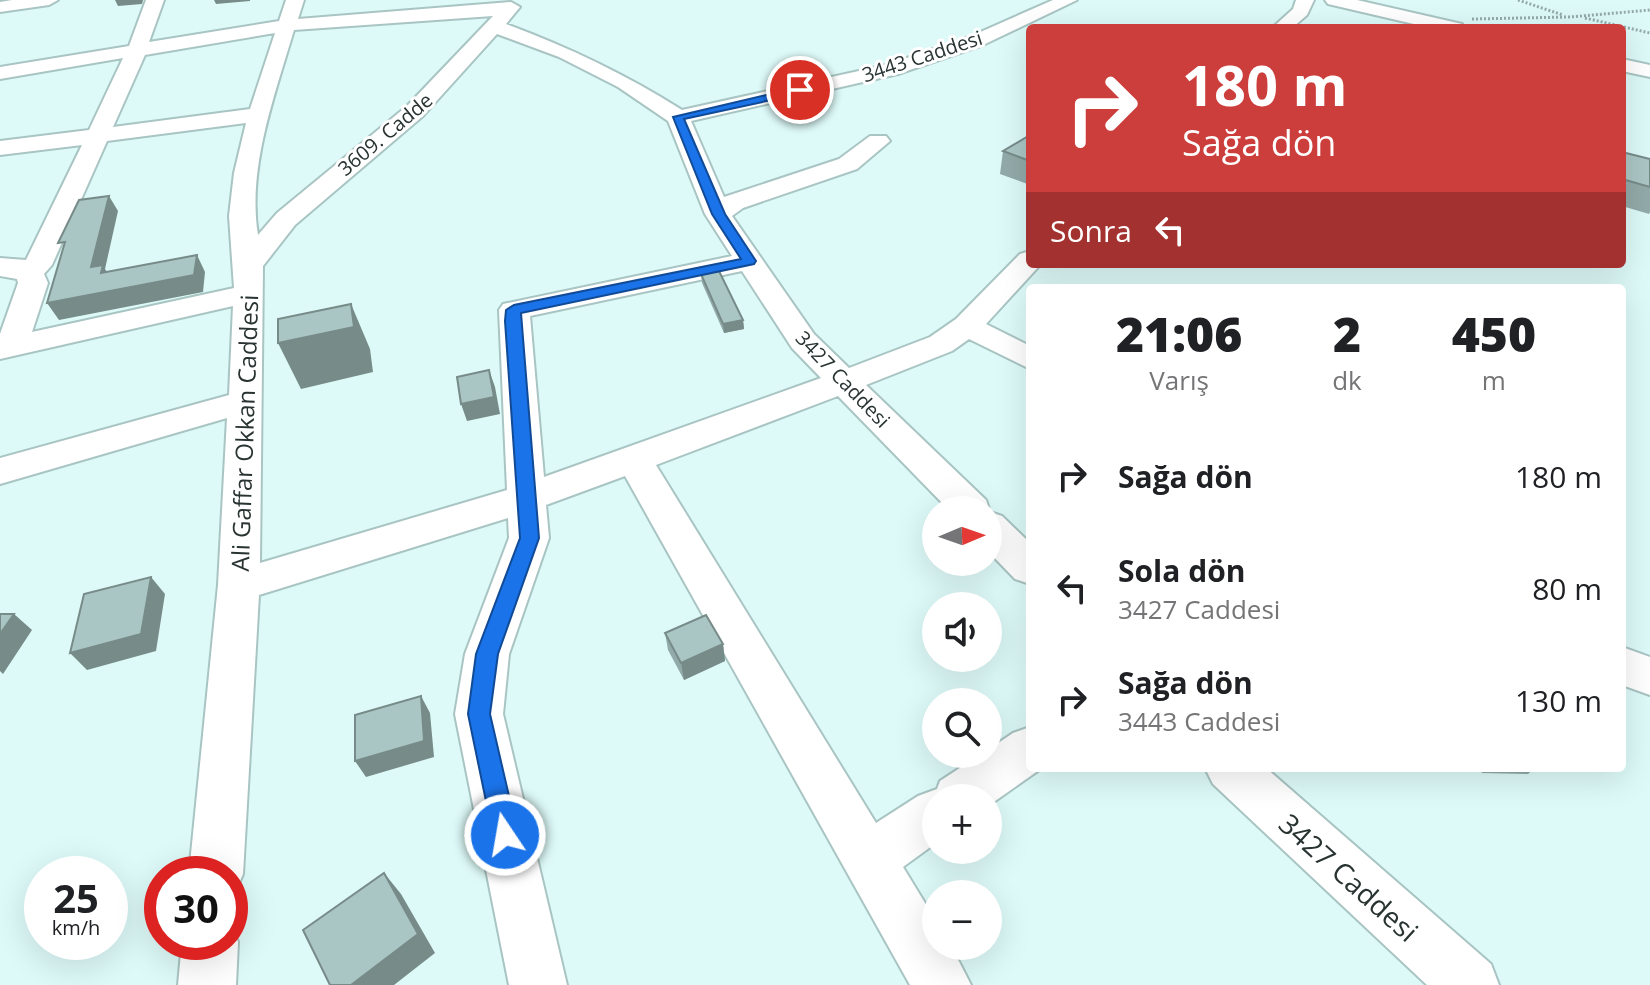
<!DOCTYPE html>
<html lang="tr">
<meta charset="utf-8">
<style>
:root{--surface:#fff;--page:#f6f6f6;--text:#202124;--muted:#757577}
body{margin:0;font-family:"Open Sans",sans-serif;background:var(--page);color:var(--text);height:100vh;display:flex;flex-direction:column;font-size:30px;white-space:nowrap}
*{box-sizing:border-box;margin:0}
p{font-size:26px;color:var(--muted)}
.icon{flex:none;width:44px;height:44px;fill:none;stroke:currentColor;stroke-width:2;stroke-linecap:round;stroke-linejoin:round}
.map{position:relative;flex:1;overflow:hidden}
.side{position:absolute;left:1026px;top:284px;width:600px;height:488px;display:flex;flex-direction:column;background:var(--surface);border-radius:8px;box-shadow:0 8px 32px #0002}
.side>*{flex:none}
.hud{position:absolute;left:1026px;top:24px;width:600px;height:244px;border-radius:8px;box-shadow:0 8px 32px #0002;background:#cc3e3b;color:#fff;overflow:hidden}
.needle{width:52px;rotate:88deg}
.tools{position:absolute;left:922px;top:496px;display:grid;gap:16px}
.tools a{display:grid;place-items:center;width:80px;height:80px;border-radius:50%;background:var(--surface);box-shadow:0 8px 32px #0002;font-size:40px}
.speed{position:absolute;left:24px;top:856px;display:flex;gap:16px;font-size:40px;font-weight:700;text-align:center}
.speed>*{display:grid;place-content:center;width:104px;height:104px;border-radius:50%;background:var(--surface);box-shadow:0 8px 32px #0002;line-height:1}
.speed small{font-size:20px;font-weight:400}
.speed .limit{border:12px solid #d22;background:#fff;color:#111}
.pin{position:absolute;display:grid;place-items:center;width:68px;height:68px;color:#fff;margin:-34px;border:4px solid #fff;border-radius:50%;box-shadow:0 2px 8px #0007}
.me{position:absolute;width:88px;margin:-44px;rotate:348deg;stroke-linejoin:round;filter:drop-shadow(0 0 6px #0008)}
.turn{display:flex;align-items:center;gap:28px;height:168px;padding:0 24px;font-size:36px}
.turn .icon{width:104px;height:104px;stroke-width:2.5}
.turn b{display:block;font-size:56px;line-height:68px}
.then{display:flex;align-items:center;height:76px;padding:0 24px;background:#0003;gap:16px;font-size:30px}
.eta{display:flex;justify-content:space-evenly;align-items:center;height:136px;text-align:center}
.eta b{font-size:48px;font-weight:800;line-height:56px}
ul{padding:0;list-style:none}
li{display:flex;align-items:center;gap:24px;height:112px;padding:0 24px}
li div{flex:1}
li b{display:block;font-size:30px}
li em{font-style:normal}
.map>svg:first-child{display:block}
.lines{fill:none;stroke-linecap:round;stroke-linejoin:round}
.minor-casing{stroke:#a9c5c3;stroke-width:4}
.path{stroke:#95aba9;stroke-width:3;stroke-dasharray:2 2;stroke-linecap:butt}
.minor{fill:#fff;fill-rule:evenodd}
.wall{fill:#92aaa9}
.shaded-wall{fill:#778b89}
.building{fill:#aac6c4;stroke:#778b89;stroke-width:2}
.route{fill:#1a73e8;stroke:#114b97;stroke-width:2}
.labels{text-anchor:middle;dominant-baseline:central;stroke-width:6;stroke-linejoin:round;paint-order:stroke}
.far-street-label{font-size:20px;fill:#283332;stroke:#fff}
.street-label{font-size:24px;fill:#283332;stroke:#fff}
.near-street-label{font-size:28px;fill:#283332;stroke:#fff}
</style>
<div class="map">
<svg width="1650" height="985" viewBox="0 0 1650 985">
<rect width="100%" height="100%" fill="#ddfaf8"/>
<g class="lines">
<defs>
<path id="minor" d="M12 0H58L49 5 0 12V2Z
M146 0H164L149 42 279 21 286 0H304L298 19 511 2 520 7 506 24C568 47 625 74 682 110L886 65 969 37 1053 0H1077L983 45 898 74 691 121 724 197 839 159 870 136H886L890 141 857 169 743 208 732 216 814 334 849 368 930 337 956 319 1020 254 1030 251V264H1041L986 324 1030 346V369L969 339 952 351 866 385 986 500 990 512 1002 516 1030 543V584L1015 579 988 551V510H949L838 396 656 465 876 823 918 796 937 789 940 781 981 754H988V750L1013 733 1030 727V768H1042L988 806V798H936V843L903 867 936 921V946H951L971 985H910L625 476 546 505 549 538 509 654 503 714 567 985H509L455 714 465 654 509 538 508 518 259 595 243 874 235 893 230 895V874H189L218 585 227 418 0 484V458L229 395 233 306 0 359V334L18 283 17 279 0 276V258L26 260 82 145 0 155V141L89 130 123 58 0 79V67L129 46ZM493 16 407 106 277 213 258 235C247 168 275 94 294 30ZM275 33 250 109 113 127 145 55ZM497 34 559 57 618 87 668 121 705 214 732 256 503 304 499 310 507 490 260 563 263 266 295 225 423 116ZM246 123 234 173 229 216 234 288 32 332 48 283 44 274 52 265 107 141ZM742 271 792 348 821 378 544 477 530 316Z
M1296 0H1314L1307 15 1292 28H1272L1293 9Z
M1325 0H1357L1462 24 1464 28H1431L1328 4Z
M1622 59 1650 65V77L1622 71Z
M1622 647 1650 657V695L1622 685Z
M1205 768H1266L1491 964 1499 985H1427L1213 784Z
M230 922 238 942 236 985H178L182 942H230Z"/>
</defs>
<!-- minor casing -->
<use href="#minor" class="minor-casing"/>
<!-- path -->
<path class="path" d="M1518 0 1563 15
M1585 18 1650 33
M1472 19 1570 17 1650 10"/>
<!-- minor -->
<use href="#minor" class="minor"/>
</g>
<!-- wall -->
<path class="wall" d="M1030 135V185L1000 174 1003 151Z
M1622 152 1650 159V212L1649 214 1622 206Z
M701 274 743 320 744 329 724 333 702 283Z
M665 633 723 644 725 661 684 680 668 650Z
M1479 768H1535L1528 774 1482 773Z"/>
<!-- shaded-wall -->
<path class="shaded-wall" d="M115 0H143L142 4 118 6Z
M214 0H250V1L216 4Z
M109 196 118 211 105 269 113 281 91 267Z
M197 255 205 272 203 292 59 320 47 303Z
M351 304 370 349 373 372 301 389 278 343Z
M743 320 744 329 724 333 723 324Z
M489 370 495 387 500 414 467 421 461 404Z
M151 577 165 594 156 651 87 670 70 653Z
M14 614 32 630 3 674 0 671V634Z
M723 644 725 661 684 680 681 663Z
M421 696 430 713 434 757 366 777 355 761Z
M384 873 401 894 435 953 394 985H351Z"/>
<!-- building -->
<path class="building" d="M1030 135V161L1003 151Z
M1622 152 1650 159V187L1622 179Z
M109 196 91 267 103 265 101 273 197 255 194 275 47 303 65 242 58 243 79 200Z
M719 271 743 320 723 324 701 274Z
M351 304 354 327 278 343V319Z
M489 370 494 397 461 404 457 377Z
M151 577 141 634 70 653 84 594Z
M0 614H14L0 634Z
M706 615 723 644 681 663 665 633Z
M421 696 424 741 355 761V715Z
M384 873 418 934 351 985H330L303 930Z"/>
<!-- route -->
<path class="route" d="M800 87 805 90 804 93 684 119 725 214 756 261 754 264 521 313 539 538 498 654 490 714 518 835 514 843 505 847 496 843 493 835 468 714 476 654 520 538 505 321 506 310 514 305 741 259 712 214 673 117Z"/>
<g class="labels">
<!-- far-street labels -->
<g class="far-street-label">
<text transform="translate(922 56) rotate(-18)">3443 Caddesi</text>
<text transform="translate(385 134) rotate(-40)">3609. Cadde</text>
<text transform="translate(843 379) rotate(46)">3427 Caddesi</text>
</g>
<!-- street labels -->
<g class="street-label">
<text transform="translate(244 433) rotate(-88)">Ali Gaffar Okkan Caddesi</text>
</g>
<!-- near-street labels -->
<g class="near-street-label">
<text transform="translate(1349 877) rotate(42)">3427 Caddesi</text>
</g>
</g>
</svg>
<div class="tools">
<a><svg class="needle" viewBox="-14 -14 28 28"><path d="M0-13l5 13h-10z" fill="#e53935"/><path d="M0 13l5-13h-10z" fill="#757577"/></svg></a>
<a><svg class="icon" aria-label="sound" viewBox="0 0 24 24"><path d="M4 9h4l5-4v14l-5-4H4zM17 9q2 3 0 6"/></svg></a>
<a><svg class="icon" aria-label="search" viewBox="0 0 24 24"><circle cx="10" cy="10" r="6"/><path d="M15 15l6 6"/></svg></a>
<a>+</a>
<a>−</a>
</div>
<div class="speed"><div>25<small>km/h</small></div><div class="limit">30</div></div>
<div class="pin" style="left:800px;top:90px;background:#d93025"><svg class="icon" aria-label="arrive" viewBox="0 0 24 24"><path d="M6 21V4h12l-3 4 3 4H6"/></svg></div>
<svg class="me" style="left:505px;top:835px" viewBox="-20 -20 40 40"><circle r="17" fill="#1a73e8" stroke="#fff" stroke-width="3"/><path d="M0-11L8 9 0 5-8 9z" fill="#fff"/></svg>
<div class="hud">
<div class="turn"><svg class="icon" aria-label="right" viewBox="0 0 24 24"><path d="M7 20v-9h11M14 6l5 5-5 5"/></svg><div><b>180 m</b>Sağa dön</div></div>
<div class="then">Sonra<svg class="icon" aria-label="left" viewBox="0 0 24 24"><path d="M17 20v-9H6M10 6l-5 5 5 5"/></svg></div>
</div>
<section class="side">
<div class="eta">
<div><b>21:06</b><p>Varış</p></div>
<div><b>2</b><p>dk</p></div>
<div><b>450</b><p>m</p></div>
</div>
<ul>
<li><svg class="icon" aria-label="right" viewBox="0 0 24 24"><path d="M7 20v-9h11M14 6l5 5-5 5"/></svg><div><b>Sağa dön</b></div><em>180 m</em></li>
<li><svg class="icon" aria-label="left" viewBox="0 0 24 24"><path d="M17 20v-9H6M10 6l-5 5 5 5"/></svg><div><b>Sola dön</b><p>3427 Caddesi</p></div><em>80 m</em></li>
<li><svg class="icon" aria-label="right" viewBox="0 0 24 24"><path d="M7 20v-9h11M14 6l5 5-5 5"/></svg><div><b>Sağa dön</b><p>3443 Caddesi</p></div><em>130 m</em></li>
</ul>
</section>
</div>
